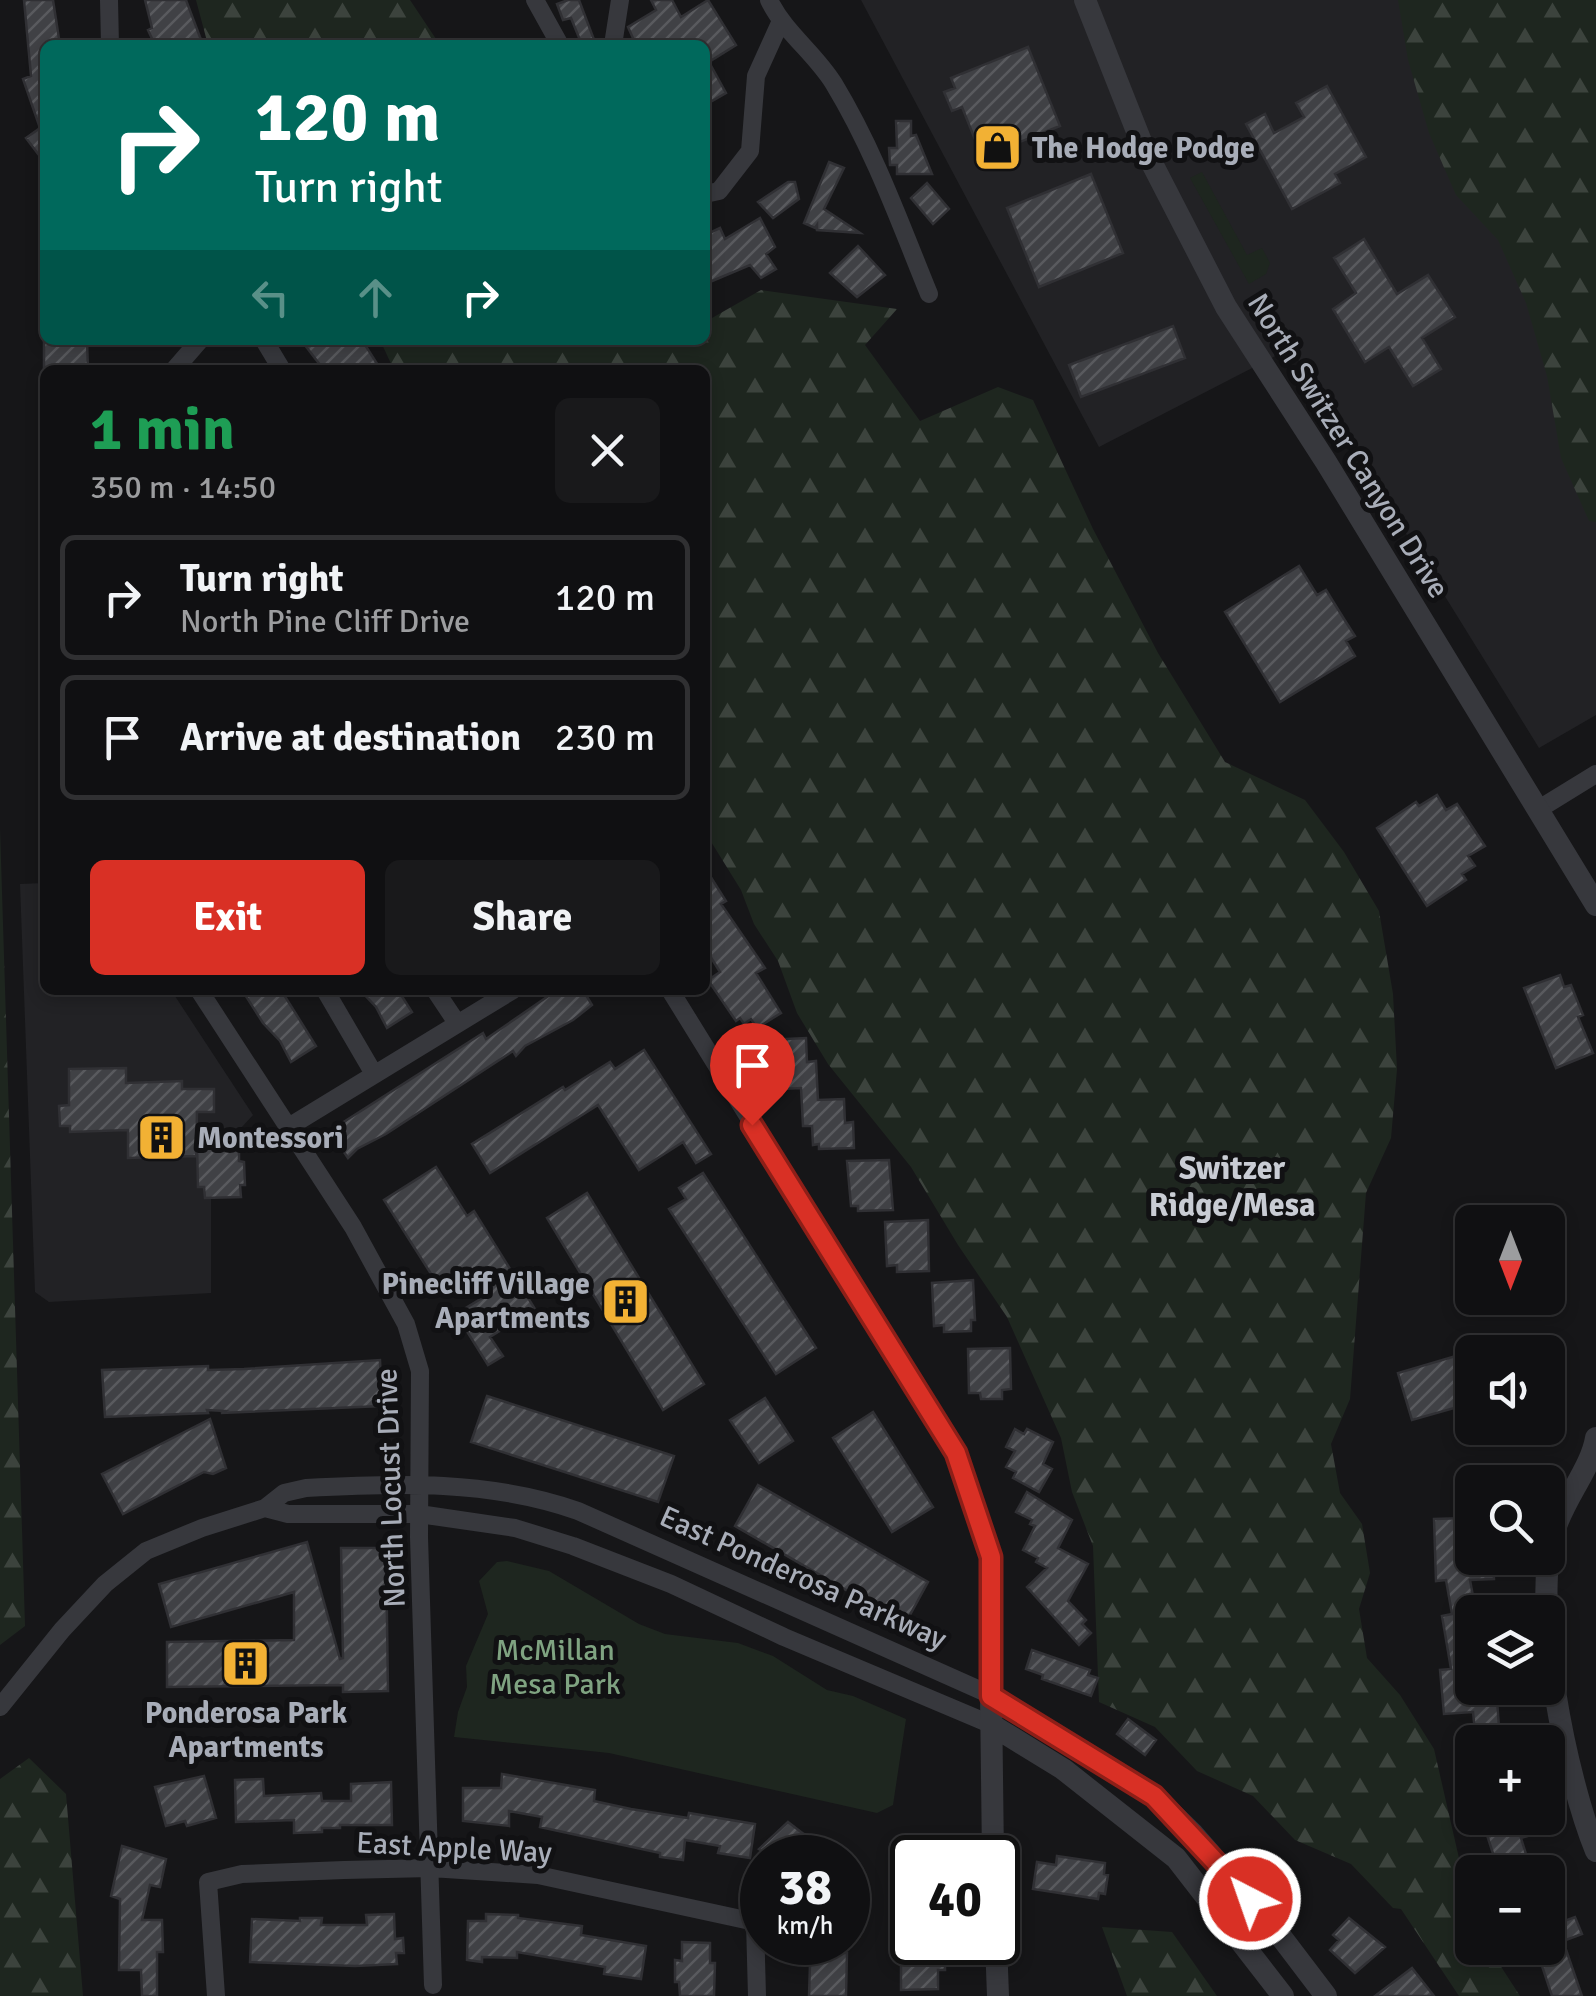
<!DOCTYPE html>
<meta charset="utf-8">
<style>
:root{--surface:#101012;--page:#19191b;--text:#f1f3f6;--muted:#9c9d9f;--line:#303032;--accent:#d93025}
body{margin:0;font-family:Signika,sans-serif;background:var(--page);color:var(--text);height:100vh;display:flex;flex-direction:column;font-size:38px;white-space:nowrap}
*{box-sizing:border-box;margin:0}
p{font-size:32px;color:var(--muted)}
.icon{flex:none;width:55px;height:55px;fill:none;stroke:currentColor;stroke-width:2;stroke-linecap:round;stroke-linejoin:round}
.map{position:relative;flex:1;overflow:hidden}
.sheet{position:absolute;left:40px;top:365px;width:670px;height:630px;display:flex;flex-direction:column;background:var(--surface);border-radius:15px;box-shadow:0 5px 15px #0003,0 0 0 2px var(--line)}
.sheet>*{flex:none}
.hud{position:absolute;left:40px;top:40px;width:670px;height:305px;border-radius:15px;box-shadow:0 5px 15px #0003,0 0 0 2px var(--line);background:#00695c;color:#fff;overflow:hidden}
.needle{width:65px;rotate:180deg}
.buttons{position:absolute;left:1455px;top:1205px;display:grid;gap:20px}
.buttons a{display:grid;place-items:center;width:110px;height:110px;border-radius:15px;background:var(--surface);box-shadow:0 5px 15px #0003,0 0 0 2px var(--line);font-size:50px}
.speed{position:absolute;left:740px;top:1835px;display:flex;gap:20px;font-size:50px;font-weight:700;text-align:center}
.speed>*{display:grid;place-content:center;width:130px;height:130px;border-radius:50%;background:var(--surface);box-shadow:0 5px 15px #0003,0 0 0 2px var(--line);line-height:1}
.speed small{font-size:25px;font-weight:400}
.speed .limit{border:5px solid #111;border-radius:15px;background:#fff;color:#111}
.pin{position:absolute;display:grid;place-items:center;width:85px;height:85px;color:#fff;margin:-102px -42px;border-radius:50% 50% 50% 0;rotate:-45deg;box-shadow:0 0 10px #0007}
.pin .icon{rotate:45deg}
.me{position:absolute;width:110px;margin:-55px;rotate:319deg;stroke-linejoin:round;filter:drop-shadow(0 0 8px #0008)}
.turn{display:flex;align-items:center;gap:35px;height:210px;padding:0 50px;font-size:45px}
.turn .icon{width:130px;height:130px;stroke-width:2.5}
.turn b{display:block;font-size:70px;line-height:85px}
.lanes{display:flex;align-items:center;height:95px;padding:0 50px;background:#0003;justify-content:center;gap:50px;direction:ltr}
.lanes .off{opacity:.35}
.round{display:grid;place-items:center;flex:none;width:105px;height:105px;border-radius:15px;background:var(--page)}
.headline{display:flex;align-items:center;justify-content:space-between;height:170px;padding:0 50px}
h1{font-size:60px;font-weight:700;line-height:75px;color:#1e9e55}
.cta{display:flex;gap:20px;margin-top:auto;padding:20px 50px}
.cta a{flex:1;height:115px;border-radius:15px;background:var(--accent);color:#fff;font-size:40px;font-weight:700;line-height:115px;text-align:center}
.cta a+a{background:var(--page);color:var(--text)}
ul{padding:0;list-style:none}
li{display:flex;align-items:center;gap:30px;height:125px;margin:0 20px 15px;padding:0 30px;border:5px solid var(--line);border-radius:15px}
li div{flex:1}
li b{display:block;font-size:38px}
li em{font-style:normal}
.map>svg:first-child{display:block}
.built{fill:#222225}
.green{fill:#1e261f}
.forest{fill:url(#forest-firs)}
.building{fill:url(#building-hatch);stroke:#303034;stroke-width:2.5}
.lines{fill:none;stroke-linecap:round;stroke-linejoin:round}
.minor{stroke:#37383d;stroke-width:18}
.tertiary{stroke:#37383d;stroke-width:22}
.route-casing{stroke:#8d1f18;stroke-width:25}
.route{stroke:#d93025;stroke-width:18}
.labels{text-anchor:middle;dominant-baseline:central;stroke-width:10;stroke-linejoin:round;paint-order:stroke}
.poi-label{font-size:30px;font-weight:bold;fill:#a8adb8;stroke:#111113;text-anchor:start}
.street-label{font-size:30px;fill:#a8adb8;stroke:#111113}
.park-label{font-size:30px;fill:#7fa381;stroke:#111113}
.neighbourhood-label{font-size:32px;font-weight:bold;fill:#c9ccd4;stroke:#111113}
</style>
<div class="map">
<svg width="1596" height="1996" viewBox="0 0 1596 1996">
<defs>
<pattern id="forest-firs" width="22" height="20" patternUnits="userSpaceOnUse" patternTransform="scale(2.5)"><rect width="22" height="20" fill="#1e261f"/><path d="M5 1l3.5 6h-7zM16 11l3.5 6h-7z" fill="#3c433d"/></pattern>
<pattern id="building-hatch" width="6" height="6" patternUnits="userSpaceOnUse" patternTransform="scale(2.5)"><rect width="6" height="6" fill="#404145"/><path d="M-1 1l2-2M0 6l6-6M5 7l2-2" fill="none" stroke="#595a5e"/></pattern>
</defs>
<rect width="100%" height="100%" fill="#161618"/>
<!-- built -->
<path class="built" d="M861 0H1409L1596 460V715L1539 748 1291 348 1099 447Z
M45 883V990H171L253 1115 241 1128 239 1144 197 1145V1125H186L182 1081 132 1094 69 1069 71 1132 128 1130 129 1158 198 1156 204 1187 211 1198V1293L49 1302 35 1292 20 884Z"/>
<!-- green -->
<path class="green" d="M1202 172 1247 255 1262 248 1270 263 1266 274 1249 284 1190 178Z
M507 1561 549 1571 639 1624 665 1634 738 1643 773 1656 827 1690 853 1696 906 1719 893 1805 877 1813 609 1753 454 1737 458 1712 467 1687 466 1666 488 1614 479 1581 497 1562Z"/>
<!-- forest -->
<path class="forest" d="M196 0H410L440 45H208Z
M1398 0H1596V522L1589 521 1561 458 1547 376 1526 303 1498 240 1456 195 1429 133 1408 60Z
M761 290 897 309 865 345 920 421 998 387 1033 400 1093 529 1158 653 1225 762 1305 800 1344 852 1379 911 1393 994 1397 1069 1391 1138 1366 1193 1350 1399 1331 1444 1340 1493 1362 1524 1370 1573 1359 1609 1367 1658 1400 1695 1434 1749 1472 1915V1948H1489L1520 1996H1459L1401 1909 1393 1908 1351 1864 1295 1840 1253 1796 1197 1771 1155 1727 1099 1702 1093 1546 1072 1492 1061 1438 1007 1317 958 1245 911 1167 828 1064 797 1013 778 961 754 924 741 890 705 832V370H394L380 340H576L579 346 667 345 675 340H705V322Z
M0 829 25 1626 0 1645Z
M29 1758 66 1794 83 1996H0V1779Z
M1102 1927 1172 1932 1217 1996H1127Z"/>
<!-- building -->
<path class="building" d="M24 0H53L60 45H45V163L26 138 40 128 23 79 31 76Z
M145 0H186L203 45H155L148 30 152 28Z
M568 0H579L596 45H582L571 18 563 20 557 4Z
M651 0H672L681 17 708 0 736 45 709 62 726 93 705 105V45H636L628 27 656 10Z
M1028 47 1060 126 982 157 962 107 952 111 944 92 955 88 951 78Z
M1327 86 1366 157 1335 174 1340 183 1292 209 1246 124 1265 114 1274 133 1304 117 1296 103Z
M896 121H911V136L916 135 932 174H897V165H890L889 148H897Z
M829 162 844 168 824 209 860 233 817 230V225L815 228 804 223Z
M1091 174 1123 253 1039 287 1007 208Z
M788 182H795L799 199 773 218 758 202Z
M927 183 949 209 933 224 911 198Z
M760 218 775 247 766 254 776 269 761 278 750 265 705 284V235L720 228 725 239Z
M1364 239 1397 294 1428 275 1455 317 1422 338 1441 369 1413 386 1389 347 1365 362 1333 309 1356 293 1334 258Z
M858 246 885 275 857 297 830 273Z
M1173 326 1185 358 1081 397 1069 365Z
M44 340H87L88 370H44Z
M301 340H362L381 370H324Z
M1299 566 1317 595 1326 590 1344 619 1355 636 1346 641 1355 656 1280 702 1225 612Z
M1437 795 1446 810 1457 804 1485 846 1468 856 1475 866 1462 874 1466 880 1427 906 1377 828 1416 802 1419 806Z
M705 868 726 901 721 904 765 968 756 973 781 1013 757 1028 751 1019 744 1024 740 1018 736 1021 708 980 720 972 705 948Z
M1560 975 1564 987 1571 985 1583 1015 1578 1017 1593 1053 1556 1068 1524 988Z
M242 990H281L316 1046 291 1062 280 1041 263 1023Z
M360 990H398L412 1012 387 1028 376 1007Z
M557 990H583L592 1005 573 1020 525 1046 516 1056 513 1051 386 1134 357 1149 348 1158 332 1134 343 1126 342 1123 483 1033 486 1039Z
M806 1038 807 1062 816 1061 818 1100 844 1099 845 1123 853 1122 854 1148 819 1149V1144L813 1145 812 1126H803L801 1088 782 1089V1083L775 1084 774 1065H766L765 1040Z
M644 1050 711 1154 696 1163 683 1142 639 1170 598 1105 490 1173 472 1144 563 1087 565 1090 610 1062 615 1069Z
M126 1068V1083L182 1081V1089H214V1112H197L196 1156 128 1158V1130L70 1132V1126H60L59 1106 69 1105V1069Z
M239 1144V1161L244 1162 245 1185H240L241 1197 205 1198 204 1187H198L197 1145Z
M889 1160 893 1210 858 1211V1206H851L847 1161Z
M436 1167 467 1216 474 1211 535 1309 490 1337 503 1356 488 1365 456 1314 487 1295 470 1268 440 1288 384 1200Z
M703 1173 816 1348 776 1374 669 1209 686 1199 679 1188Z
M587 1193 704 1384 663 1410 547 1218Z
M928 1220 929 1271 897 1272V1265L887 1266 885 1222Z
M973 1280 975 1320H971V1331L944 1332V1325L934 1326 932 1283Z
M1010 1348 1011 1389 1002 1390V1399H981L980 1393H969L968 1349Z
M1459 1355 1464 1372 1455 1374 1465 1405 1412 1420 1398 1373Z
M380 1360 382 1406 221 1413 225 1411 207 1410 208 1413 105 1417 102 1370 208 1366V1370L244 1369Z
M487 1396 674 1456 658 1502 471 1442Z
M765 1398 793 1441 759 1463 730 1420Z
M873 1412 933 1507 892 1532 833 1438Z
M210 1419 226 1468 213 1474 204 1472 123 1514 102 1474Z
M1015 1429 1024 1434 1027 1429 1053 1442 1043 1464 1052 1469 1039 1492 1013 1478 1016 1472 1006 1467 1015 1451 1006 1447Z
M758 1485 928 1582 905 1624 735 1526Z
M1027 1492 1072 1520 1058 1548 1088 1564 1068 1601 1086 1620 1082 1624 1091 1633 1079 1645 1027 1587 1047 1568 1036 1562 1038 1558 1023 1550 1035 1526 1030 1524 1032 1520 1016 1512Z
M1465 1518 1466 1539H1472V1558H1493L1494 1579 1470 1580 1476 1612H1472V1688L1479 1690 1480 1700 1497 1699 1500 1742H1476L1473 1712 1444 1714 1440 1670 1451 1669 1442 1616 1452 1614 1446 1580 1436 1581 1434 1519Z
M307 1542 340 1659 343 1658 341 1548H386L388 1691 343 1692V1685L167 1687V1642L294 1640V1592L171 1627 159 1584Z
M1032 1650 1090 1670 1088 1675 1098 1678 1091 1696 1042 1679 1043 1675 1026 1669Z
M1128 1719 1156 1740 1145 1755 1117 1734Z
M502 1774 595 1790 594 1801 631 1809 688 1818 689 1813 755 1824 750 1858 718 1853 720 1846 685 1840 683 1860 660 1857V1853L540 1827 542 1817 509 1811V1826L463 1821V1788H501Z
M204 1776 216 1818 187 1826 185 1821 166 1826 155 1787Z
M263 1779 264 1796 321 1793 322 1801H351V1784L391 1782 392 1825H340V1828H322V1832L294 1833V1820L236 1822 235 1780Z
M1523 1820 1528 1836 1521 1838 1530 1867 1499 1872 1486 1832Z
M788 1822 801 1832 839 1858H772L759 1849Z
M122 1846 166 1859 160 1887 150 1885 142 1920H162L163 1952H157V1996H142L141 1970H119L120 1899 111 1896Z
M1057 1856 1105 1863 1104 1874 1108 1875 1105 1894 1099 1893 1098 1899 1033 1889 1037 1862 1056 1865Z
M1548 1896 1559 1923 1575 1917 1582 1934 1563 1941 1582 1996H1552L1536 1948H1548Z
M394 1914 395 1939 403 1938 404 1953H396L397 1964 355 1966 250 1962 252 1919 300 1921V1918H322L321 1925H367L366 1915Z
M486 1914 518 1915V1918L582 1926 581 1935 646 1946 641 1979 604 1974 605 1967 517 1952V1958L482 1957V1962L467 1960 468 1921H486Z
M1349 1918 1385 1947 1355 1973 1330 1950 1339 1940 1333 1935Z
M682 1942 710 1943V1963H715L714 1996H680L679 1982H675V1960L682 1961Z
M901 1950H945V1970H938V1989L901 1990Z
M813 1953H847L846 1996H809L810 1964H813Z
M1412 1968 1434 1996H1375Z"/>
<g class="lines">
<!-- minor -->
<path class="minor" d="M109 0 110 45
M535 0 560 45
M769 0C785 33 815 53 834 84 874 150 900 223 929 294
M613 45 620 0
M705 194 719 191 750 151 756 76 780 23
M264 340 282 370
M174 370 200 340
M1539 809 1596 774
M199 990 353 1227 406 1324 420 1371 419 1537 433 1985
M325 990 374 1074
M435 990 457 1023
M287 1128 513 990
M265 1508 288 1514H419L515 1528 573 1546 671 1584 784 1637 990 1724
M0 1707 62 1630 105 1584 146 1551 202 1528 265 1508 284 1493 306 1488C398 1483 490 1480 578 1511L991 1695V1557L956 1453 670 990
M216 1996 208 1882 242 1874 344 1870 431 1868 538 1875 755 1922 757 1996"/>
<!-- tertiary -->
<path class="tertiary" d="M1085 0 1142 144 1226 307 1326 462 1596 905
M1596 1438C1591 1469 1562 1501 1553 1535 1532 1610 1566 1778 1596 1851
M990 1724 1063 1769 1176 1858 1283 1996
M993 1858 991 1695 1154 1796 1193 1834 1269 1921 1326 1996
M996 1942 998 1996"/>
</g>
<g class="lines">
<defs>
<path id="route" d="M752 1125 956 1453 991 1557V1696L1154 1796 1250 1899"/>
</defs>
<!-- route casing -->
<use href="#route" class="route-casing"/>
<!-- route -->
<use href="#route" class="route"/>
</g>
<!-- icons -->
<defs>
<symbol id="shop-square" viewBox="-11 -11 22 22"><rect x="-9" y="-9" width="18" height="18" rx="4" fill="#f2b134" stroke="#111113"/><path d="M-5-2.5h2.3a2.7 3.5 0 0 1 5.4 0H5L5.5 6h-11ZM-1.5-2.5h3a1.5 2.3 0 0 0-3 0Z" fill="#111"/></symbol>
<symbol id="building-square" viewBox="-11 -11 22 22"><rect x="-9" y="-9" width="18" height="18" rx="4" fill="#f2b134" stroke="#111113"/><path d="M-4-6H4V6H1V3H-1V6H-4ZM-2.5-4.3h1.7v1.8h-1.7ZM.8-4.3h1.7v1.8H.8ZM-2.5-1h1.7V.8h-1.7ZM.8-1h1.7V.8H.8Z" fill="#111"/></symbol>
</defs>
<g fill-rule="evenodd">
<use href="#shop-square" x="970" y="120" width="55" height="55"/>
<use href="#building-square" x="134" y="1110" width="55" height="55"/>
<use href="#building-square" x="598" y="1274" width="55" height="55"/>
<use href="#building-square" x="218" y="1636" width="55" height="55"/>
</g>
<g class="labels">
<!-- poi labels -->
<g class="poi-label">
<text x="1032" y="148">The Hodge Podge</text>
<text x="197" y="1138">Montessori</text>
<text x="590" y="1284" text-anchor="end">Pinecliff Village<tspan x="590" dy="34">Apartments</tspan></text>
<text x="246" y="1713" text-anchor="middle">Ponderosa Park<tspan x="246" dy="34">Apartments</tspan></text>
</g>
<!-- street labels -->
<g class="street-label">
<text transform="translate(1348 446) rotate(58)">North Switzer Canyon Drive</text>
<text transform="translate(391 1488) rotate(-92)">North Locust Drive</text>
<text transform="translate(803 1578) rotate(24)">East Ponderosa Parkway</text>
<text transform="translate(454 1848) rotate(3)">East Apple Way</text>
</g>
<!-- park labels -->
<g class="park-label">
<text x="555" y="1650">McMillan<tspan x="555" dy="34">Mesa Park</tspan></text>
</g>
<!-- neighbourhood labels -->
<g class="neighbourhood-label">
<text x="1232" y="1168">Switzer<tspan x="1232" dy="37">Ridge/Mesa</tspan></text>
</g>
</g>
</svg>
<div class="buttons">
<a><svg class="needle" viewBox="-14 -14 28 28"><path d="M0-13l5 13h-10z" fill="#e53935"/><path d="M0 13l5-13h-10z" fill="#9c9d9f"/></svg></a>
<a><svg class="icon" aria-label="sound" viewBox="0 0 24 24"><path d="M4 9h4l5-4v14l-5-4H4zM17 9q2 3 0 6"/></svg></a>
<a><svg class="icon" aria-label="search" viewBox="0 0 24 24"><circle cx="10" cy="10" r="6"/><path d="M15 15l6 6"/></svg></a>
<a><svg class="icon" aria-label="layers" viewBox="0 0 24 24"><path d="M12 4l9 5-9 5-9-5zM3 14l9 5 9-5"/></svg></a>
<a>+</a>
<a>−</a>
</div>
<div class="speed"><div>38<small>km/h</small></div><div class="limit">40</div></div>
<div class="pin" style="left:752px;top:1125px;background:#d93025"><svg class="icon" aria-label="arrive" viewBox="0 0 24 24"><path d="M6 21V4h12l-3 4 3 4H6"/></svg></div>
<svg class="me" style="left:1250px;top:1899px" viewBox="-20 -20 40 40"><circle r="17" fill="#d93025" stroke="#fff" stroke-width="3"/><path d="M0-11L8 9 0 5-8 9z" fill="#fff"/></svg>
<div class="hud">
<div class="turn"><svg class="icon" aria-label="right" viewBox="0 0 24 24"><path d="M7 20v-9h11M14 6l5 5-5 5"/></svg><div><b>120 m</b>Turn right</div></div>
<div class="lanes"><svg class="icon off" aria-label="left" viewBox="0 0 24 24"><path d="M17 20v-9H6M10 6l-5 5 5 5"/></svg><svg class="icon off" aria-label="ahead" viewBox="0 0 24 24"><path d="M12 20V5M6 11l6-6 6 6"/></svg><svg class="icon" aria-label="right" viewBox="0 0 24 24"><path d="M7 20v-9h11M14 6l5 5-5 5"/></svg></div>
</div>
<section class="sheet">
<div class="headline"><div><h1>1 min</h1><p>350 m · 14:50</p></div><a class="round"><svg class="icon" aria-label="close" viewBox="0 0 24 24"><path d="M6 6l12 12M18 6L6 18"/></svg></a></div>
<ul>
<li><svg class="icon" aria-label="right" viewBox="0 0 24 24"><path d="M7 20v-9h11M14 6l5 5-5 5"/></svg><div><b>Turn right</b><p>North Pine Cliff Drive</p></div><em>120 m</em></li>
<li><svg class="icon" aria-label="arrive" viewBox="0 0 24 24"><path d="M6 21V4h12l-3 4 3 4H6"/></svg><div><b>Arrive at destination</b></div><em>230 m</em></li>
</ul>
<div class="cta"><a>Exit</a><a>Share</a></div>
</section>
</div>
